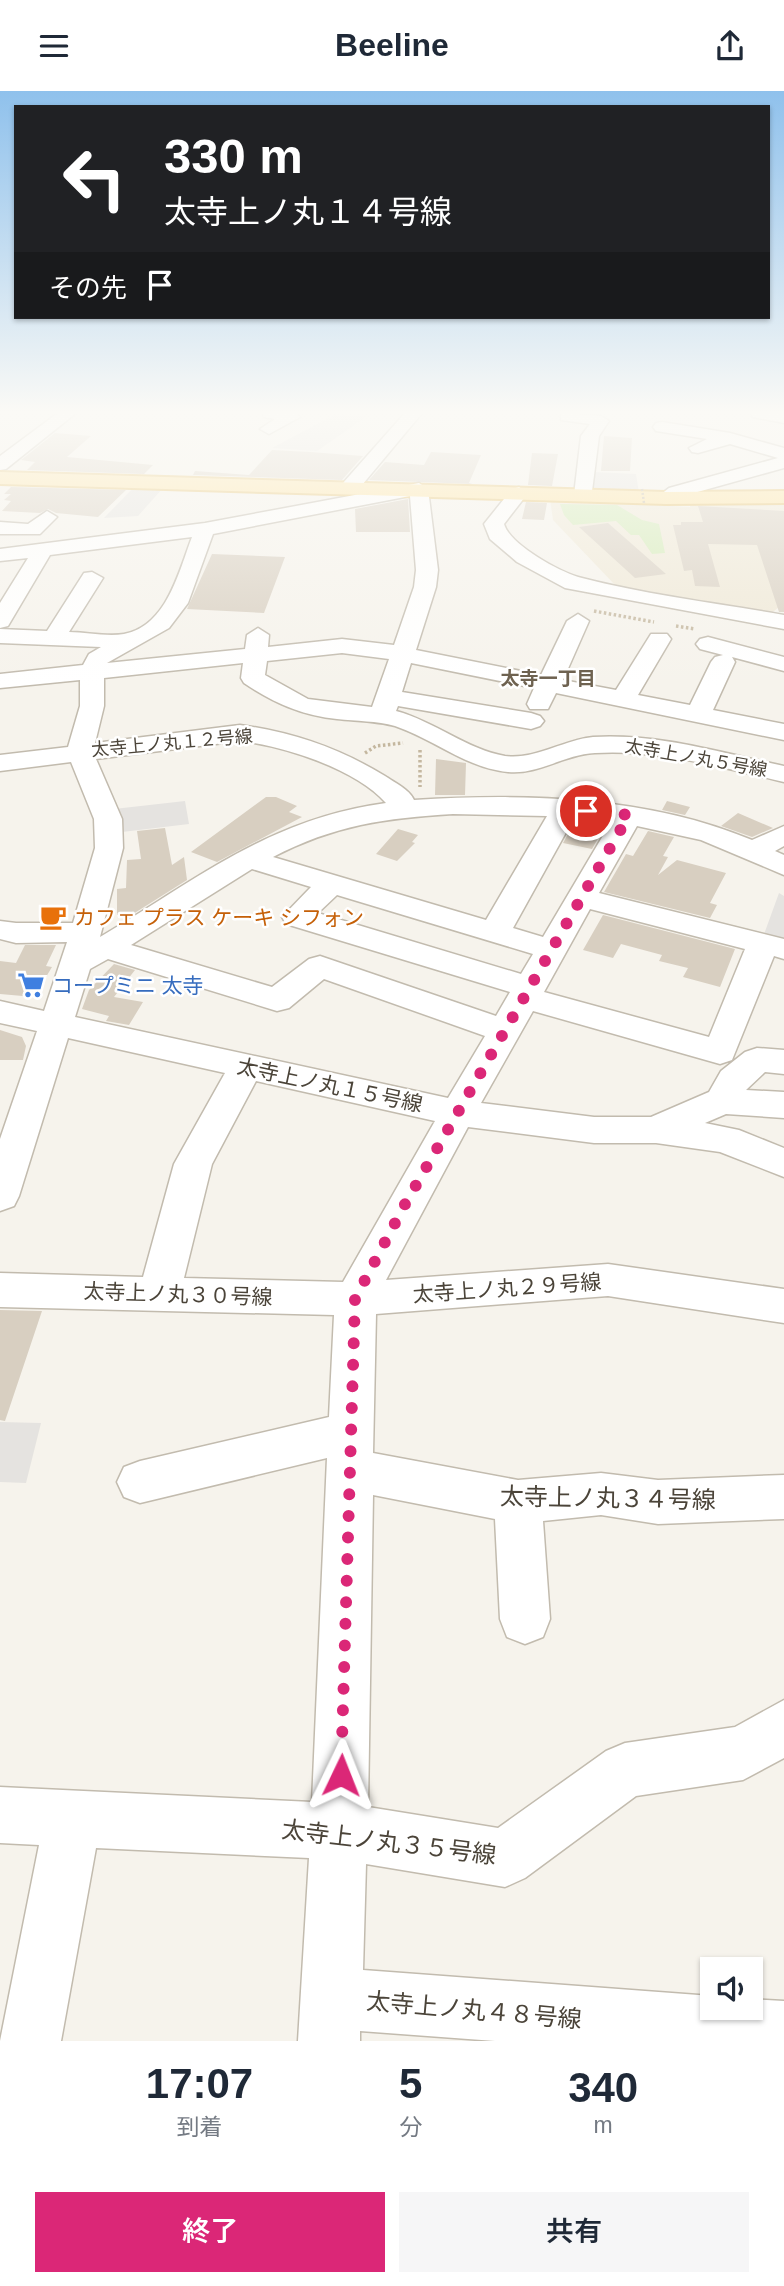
<!DOCTYPE html>
<html lang="ja">
<meta charset="utf-8">
<style>
:root{--surface:#fff;--page:#f6f6f7;--text:#1f2937;--muted:#747a83;--accent:#db2777}
body{margin:0;font-family:Helvetica,"Noto Sans JP",sans-serif;background:var(--page);color:var(--text);height:100vh;display:flex;flex-direction:column;font-size:26px;white-space:nowrap}
*{box-sizing:border-box;margin:0}
p{font-size:23px;color:var(--muted)}
.icon{flex:none;width:38px;height:38px;fill:none;stroke:currentColor;stroke-width:2;stroke-linecap:round;stroke-linejoin:round}
.map{position:relative;height:1950px;overflow:hidden}
.sheet{display:flex;flex-direction:column;background:var(--surface);flex:1}
.sheet>*{flex:none}
.hud{position:absolute;left:14px;top:14px;width:756px;height:214px;border-radius:0px;box-shadow:0 2px 5px #0004;background:#202124;color:#fff;overflow:hidden}
.tools{position:absolute;left:700px;top:1866px;display:grid;gap:14px}
.tools a{display:grid;place-items:center;width:63px;height:63px;border-radius:0px;background:var(--surface);box-shadow:0 2px 5px #0004;font-size:35px}
.pin{position:absolute;display:grid;place-items:center;width:60px;height:60px;color:#fff;margin:-30px;border:4px solid #fff;border-radius:50%;box-shadow:0 2px 7px #0007}
.me{position:absolute;width:77px;margin:-38px;rotate:2deg;stroke-linejoin:round;filter:drop-shadow(0 0 5px #0008)}
.turn{display:flex;align-items:center;gap:24px;height:147px;padding:0 35px;font-size:32px}
.turn .icon{width:91px;height:91px;stroke-width:2.5}
.turn b{display:block;font-size:49px;line-height:60px}
.then{display:flex;align-items:center;height:66px;padding:0 35px;background:#0003;gap:14px;font-size:26px}
.eta{display:flex;justify-content:space-evenly;align-items:center;height:119px;text-align:center}
.eta b{font-size:42px;font-weight:600;line-height:49px}
.button{display:flex;gap:14px;margin-top:auto;padding:14px 35px}
.button a{flex:1;height:80px;border-radius:0px;background:var(--accent);color:#fff;font-size:28px;font-weight:600;line-height:80px;text-align:center}
.button a+a{background:var(--page);color:var(--text)}
header{display:flex;justify-content:space-between;align-items:center;height:91px;padding:0 35px;background:var(--surface);font-size:32px;font-weight:600}
.map>svg:first-child{display:block}
.education{fill:#efe8d6}
.green{fill:#d2eab5}
.parking{fill:#e5e3e0}
.building{fill:#d8cfc1}
.lines{fill:none;stroke-linecap:round;stroke-linejoin:round}
.minor-casing{stroke:#c2bbae;stroke-width:3}
.major-casing{stroke:#e6c16a;stroke-width:4}
.path{stroke:#c4b79f;stroke-width:3.5;stroke-dasharray:2.5 2.5;stroke-linecap:butt}
.minor{fill:#fff;fill-rule:evenodd}
.major{fill:#ffe39c;fill-rule:evenodd}
.path-bridge{stroke:#c4b79f;stroke-width:2.5;stroke-dasharray:2 2;stroke-linecap:butt}
.route{stroke:#db2777;stroke-width:12;stroke-dasharray:0 21.6}
.labels{text-anchor:middle;dominant-baseline:central;stroke-width:5;stroke-linejoin:round;paint-order:stroke}
.far-street-label{font-size:18px;fill:#4b4439;stroke:#fff}
.far-neighbourhood-label{font-size:19px;font-weight:bold;fill:#6e6250;stroke:#fff}
.food-label{font-size:21px;fill:#c56008;stroke:#fff;text-anchor:start}
.shop-label{font-size:21px;fill:#366cbe;stroke:#fff;text-anchor:start}
.street-label{font-size:21px;fill:#4b4439;stroke:#fff}
.near-street-label{font-size:24px;fill:#4b4439;stroke:#fff}
</style>
<header><svg class="icon" aria-label="menu" viewBox="0 0 24 24"><path d="M4 6h16M4 12h16M4 18h16"/></svg>Beeline<svg class="icon" aria-label="share" viewBox="0 0 24 24"><path d="M12 15V3M7 8l5-5 5 5M5 13v7h14v-7"/></svg></header>
<div class="map">
<svg width="784" height="1950" viewBox="0 0 784 1950">
<rect width="100%" height="100%" fill="#f6f3ec"/>
<!-- education -->
<path class="education" d="M550 408 690 416V412L784 413V512L769 524 616 495 553 429Z"/>
<!-- green -->
<path class="green" d="M560 413 617 414 642 429 659 433 665 462 652 463 639 444H631L616 430 573 434 564 424Z"/>
<!-- parking -->
<path class="parking" d="M336 323 366 326 317 360 272 357Z
M593 381 636 383 639 402 593 399Z
M134 396 163 397 138 425 104 427Z
M185 710 189 733 122 741 114 718Z
M779 802 784 805V851L763 846Z
M0 1331 41 1332 26 1392 0 1391Z"/>
<!-- building -->
<path class="building" d="M55 342 91 345 67 366 153 374 144 383 27 379 35 371 21 369Z
M604 345 632 347 630 380H601Z
M272 359 310 361 363 365 342 389 193 384 195 380 249 384Z
M431 361 481 364 469 392 472 393 369 389 385 371 424 374Z
M532 362 558 363 552 395 528 394Z
M11 396 126 399 98 426 56 422 48 418 40 422 2 420 11 410 4 409 11 403H4Z
M408 408 410 441H356L355 418Z
M526 411 547 412 544 429 522 428Z
M698 415 784 420V521H779L757 454 708 453 720 496 695 495 692 479 684 480 673 434H681V431H703Z
M608 432 666 483 635 487 579 436Z
M212 463 285 466 264 522 187 518Z
M436 668 466 672 465 704H435Z
M266 706H276L297 715 289 721 302 726 217 771 191 761Z
M667 710 690 716 685 724 662 719Z
M738 722 773 737 752 746 721 735Z
M574 732 604 737 592 758 563 752Z
M165 737 172 774 184 766 187 789 133 823 117 824V798L126 797 127 769 141 768 137 740Z
M398 738 418 744 412 751 415 752 397 770 376 763Z
M648 740 674 746 663 765 668 766 658 784 677 769 726 782 710 812 717 814 710 827 604 801 626 763 633 765Z
M603 824 735 858 720 896 683 886 688 877 659 870 662 864 621 853 613 867 583 859Z
M25 854H56L46 875 52 876 34 906 0 903V870L16 872Z
M114 873 135 879 114 906 143 911 129 934 106 930 109 925 82 918 89 899Z
M0 939 22 946 26 955 23 969H0Z
M0 1219 42 1220 5 1330 0 1329Z"/>
<g class="lines">
<defs>
<path id="minor" d="M58 322H76L6 378 0 379V365Z
M262 322H295L300 326 269 343 260 338 275 328 264 326Z
M405 322H422L357 400H343L341 396 343 392Z
M561 322 601 325 609 330 599 345 591 408H577L574 404 581 345 590 333 561 329Z
M751 322H784V332L753 326Z
M662 331 730 342 784 357V377L683 405 673 411H659L656 407 669 397 778 367 730 353 698 362 692 361 689 357 707 348 656 340 653 336 656 332Z
M419 392 428 398 438 479 436 496 416 559 541 584 567 530 578 523 589 530 563 589 616 599 651 543H667L671 548 638 604 690 614 711 571 715 566 723 564 700 558 696 553 700 548 708 546 784 566V580L732 566 735 571 713 619 784 633V649L556 602 548 618H530L527 613 534 597 411 572 402 601 531 622 540 625 544 630 540 635 531 638 398 615 396 620C434 630 468 659 505 665 535 669 563 649 593 646 657 642 722 662 784 675V691C723 677 659 658 595 662 565 663 539 684 508 681 466 677 434 648 395 635 377 630 356 630 337 628 301 624 274 612 244 592L241 587 243 572 104 587V615L95 652 240 634C293 641 339 657 385 685 395 692 409 698 414 709 525 702 648 705 752 749L784 735V755L775 760 784 764V784L701 749 637 735 599 802 784 848V868L774 865 732 969 720 973 533 920 481 1012 594 1026H651L709 1001 721 980 745 961 757 957 784 959V983L765 981 746 999 784 1001V1027L726 1023 705 1032 739 1039 784 1057V1086L720 1061 656 1052H594L468 1036 386 1189 608 1173 784 1198V1232L608 1205 376 1223 373 1362 518 1389 601 1382 658 1389 784 1384V1428L658 1433 601 1424 543 1430 550 1528 543 1546 525 1553 507 1546 500 1528 495 1428 373 1404 368 1716 498 1737 606 1660 625 1652 735 1636 784 1609V1667L743 1689 636 1705 525 1787 505 1796 366 1773 363 1879 712 1905V1916H751V1908L784 1910V1950H495L360 1940V1950H298L309 1767 96 1757 61 1950H0L39 1754 0 1752V1696L312 1711 327 1367 140 1412 124 1406 117 1391 124 1376 140 1370 329 1326 334 1224 0 1216V1182L143 1186 174 1073 225 982 68 947 19 1105 14 1115 0 1120V1048L37 940 0 932V910L44 920 67 851 16 852 0 848V830L16 832H73L95 757 94 728 71 671 0 680V664L68 656 80 615V589L0 597V583L83 574 89 563 101 556 0 552V538L47 540 84 482 92 481 103 487 69 541C86 541 107 546 124 543 167 535 179 480 192 446L50 464 8 535 0 537V512L28 467 0 470V458L205 432ZM410 405 416 479 414 496 394 554 342 548 268 556 269 544 258 537 247 544 245 558 107 572 169 537 188 512 213 443ZM342 562 389 568 372 616 308 608 265 584 267 570ZM240 650C284 655 356 678 386 712 269 728 198 788 100 846L123 757 122 728 96 668ZM453 723 547 725 486 829 273 766C334 734 386 727 453 723ZM574 727 611 731 543 846 513 837ZM252 778 311 796 282 826 286 833 510 901 496 925 320 865 309 868 272 896 131 854ZM337 804 533 863 521 883 318 822ZM590 818 745 858 709 946 544 901ZM108 868 277 920 289 917 324 888 485 945 448 1007 75 926 90 878ZM256 990 435 1030 343 1191 184 1187 212 1073Z
M519 396 528 402 504 433C510 454 561 482 582 487 648 504 717 512 784 524V538L565 497 517 471 490 448 484 433 512 398Z
M47 420 57 426 40 443H0V431L28 433Z"/>
<path id="major" d="M0 381 666 401 784 400V412L666 413 0 393Z"/>
</defs>
<!-- minor casing -->
<use href="#minor" class="minor-casing"/>
<!-- major casing -->
<use href="#major" class="major-casing"/>
<!-- path -->
<path class="path" d="M594 520 654 531
M676 535 695 538
M420 659V696
M365 662 376 655 403 652"/>
<!-- minor -->
<use href="#minor" class="minor"/>
<!-- major -->
<use href="#major" class="major"/>
<!-- path-bridge -->
<path class="path-bridge" d="M642 398 644 412"/>
</g>
<!-- sky -->
<linearGradient id="sky" x2="0" y2="1"><stop stop-color="#8fc1ec"/><stop offset="0.54" stop-color="#fbfaf6"/><stop offset="1" stop-color="#fbfaf6" stop-opacity="0"/></linearGradient>
<rect width="784" height="595" fill="url(#sky)"/>
<g class="lines">
<!-- route -->
<path class="route" d="M341 1684 355 1208 404 1115 629 724 586 720"/>
</g>
<!-- icons -->
<defs>
<symbol id="cafe-bare" viewBox="-9 -9 18 18"><path d="M-5.5-4.5H6V0H3Q3 3.5 0 3.5H-2.5Q-5.5 3.5-5.5 0ZM3-3.2v2h1.7v-2ZM-6 4.5H4V6H-6Z" fill="#e8710a" stroke="#fff" stroke-width="2.5" paint-order="stroke"/></symbol>
<symbol id="supermarket-bare" viewBox="-9 -9 18 18"><path d="M-6-5.5h2.5l.6 2H6L4.5 2H-2.5L-4.4-4H-6ZM-1.5 3.2a1.3 1.3 0 1 0 .1 0ZM3 3.2a1.3 1.3 0 1 0 .1 0Z" fill="#3f7fe0" stroke="#fff" stroke-width="2.5" paint-order="stroke"/></symbol>
</defs>
<g fill-rule="evenodd">
<use href="#cafe-bare" x="34" y="807" width="38" height="38"/>
<use href="#supermarket-bare" x="12" y="875" width="38" height="38"/>
</g>
<g class="labels">
<!-- far-street labels -->
<g class="far-street-label">
<text transform="translate(172 652) rotate(-5)">太寺上ノ丸１２号線</text>
<text transform="translate(696 667) rotate(10)">太寺上ノ丸５号線</text>
</g>
<!-- far-neighbourhood labels -->
<g class="far-neighbourhood-label">
<text x="548" y="587">太寺一丁目</text>
</g>
<!-- food labels -->
<g class="food-label">
<text x="74" y="826">カフェ プラス ケーキ シフォン</text>
</g>
<!-- shop labels -->
<g class="shop-label">
<text x="52" y="894">コープミニ 太寺</text>
</g>
<!-- street labels -->
<g class="street-label">
<text transform="translate(330 994) rotate(12)">太寺上ノ丸１５号線</text>
<text transform="translate(507 1197) rotate(-4)">太寺上ノ丸２９号線</text>
<text transform="translate(178 1203) rotate(2)">太寺上ノ丸３０号線</text>
</g>
<!-- near-street labels -->
<g class="near-street-label">
<text transform="translate(608 1407) rotate(1)">太寺上ノ丸３４号線</text>
<text transform="translate(389 1751) rotate(7)">太寺上ノ丸３５号線</text>
<text transform="translate(474 1919) rotate(5)">太寺上ノ丸４８号線</text>
</g>
</g>
</svg>
<div class="tools">
<a><svg class="icon" aria-label="sound" viewBox="0 0 24 24"><path d="M4 9h4l5-4v14l-5-4H4zM17 9q2 3 0 6"/></svg></a>
</div>
<div class="pin" style="left:586px;top:720px;background:#d93025"><svg class="icon" aria-label="arrive" viewBox="0 0 24 24"><path d="M6 21V4h12l-3 4 3 4H6"/></svg></div>
<svg class="me" style="left:341px;top:1684px" viewBox="-20 -20 40 40"><path d="M0-17L14 15 0 8-14 15z" fill="#db2777" stroke="#fff" stroke-width="4"/></svg>
<div class="hud">
<div class="turn"><svg class="icon" aria-label="left" viewBox="0 0 24 24"><path d="M17 20v-9H6M10 6l-5 5 5 5"/></svg><div><b>330 m</b>太寺上ノ丸１４号線</div></div>
<div class="then">その先<svg class="icon" aria-label="arrive" viewBox="0 0 24 24"><path d="M6 21V4h12l-3 4 3 4H6"/></svg></div>
</div>
</div>
<section class="sheet">
<div class="eta">
<div><b>17:07</b><p>到着</p></div>
<div><b>5</b><p>分</p></div>
<div><b>340</b><p>m</p></div>
</div>
<div class="button"><a>終了</a><a>共有</a></div>
</section>
